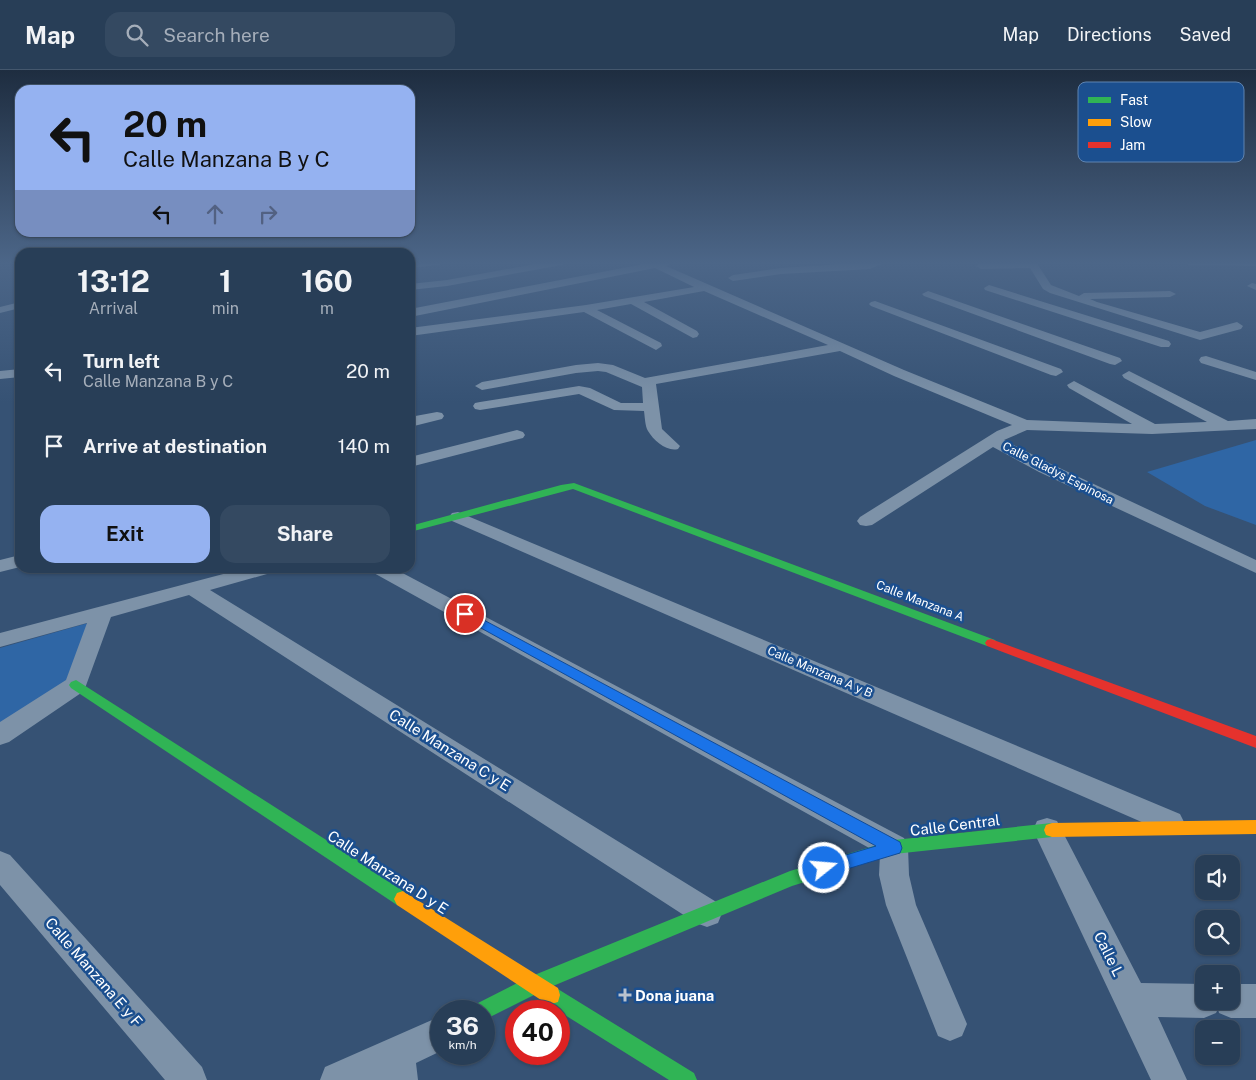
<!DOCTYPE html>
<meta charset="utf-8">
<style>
:root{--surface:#283e57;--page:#344961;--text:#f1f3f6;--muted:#a5aeba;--line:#44576d;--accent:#95b2f1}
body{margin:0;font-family:"Public Sans",sans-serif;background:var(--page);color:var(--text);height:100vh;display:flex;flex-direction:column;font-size:19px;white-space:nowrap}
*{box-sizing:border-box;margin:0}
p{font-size:16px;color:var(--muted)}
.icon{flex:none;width:28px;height:28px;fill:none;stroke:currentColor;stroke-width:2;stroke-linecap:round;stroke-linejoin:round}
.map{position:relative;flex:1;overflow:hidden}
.panel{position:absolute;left:15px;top:178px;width:400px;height:325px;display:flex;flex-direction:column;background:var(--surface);border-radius:15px;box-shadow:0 1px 4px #0004,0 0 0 1px var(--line)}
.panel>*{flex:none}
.top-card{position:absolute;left:15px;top:15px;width:400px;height:152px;border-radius:15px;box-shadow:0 1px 4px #0004,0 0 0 1px var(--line);background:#95b2f1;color:#111;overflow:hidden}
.tools{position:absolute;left:1195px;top:785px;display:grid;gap:10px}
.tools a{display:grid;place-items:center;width:45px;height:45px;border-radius:10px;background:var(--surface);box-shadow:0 1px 4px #0004,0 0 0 1px var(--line);font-size:25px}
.speed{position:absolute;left:430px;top:930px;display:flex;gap:10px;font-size:25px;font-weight:700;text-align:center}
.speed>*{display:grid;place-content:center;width:65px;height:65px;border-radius:50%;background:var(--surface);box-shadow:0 1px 4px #0004,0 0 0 1px var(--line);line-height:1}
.speed small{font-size:12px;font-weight:400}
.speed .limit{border:8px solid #d22;background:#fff;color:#111}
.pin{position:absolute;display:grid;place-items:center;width:42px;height:42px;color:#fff;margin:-21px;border:2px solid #fff;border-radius:50%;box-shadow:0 1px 5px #0007}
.me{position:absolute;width:55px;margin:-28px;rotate:73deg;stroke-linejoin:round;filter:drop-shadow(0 0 4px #0008)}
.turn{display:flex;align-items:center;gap:18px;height:105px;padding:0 25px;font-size:22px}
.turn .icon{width:65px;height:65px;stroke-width:2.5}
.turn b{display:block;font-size:35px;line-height:42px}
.lanes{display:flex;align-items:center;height:48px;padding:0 25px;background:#0003;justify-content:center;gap:25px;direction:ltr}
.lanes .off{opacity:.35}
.eta{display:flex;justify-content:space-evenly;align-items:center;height:85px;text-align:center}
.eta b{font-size:30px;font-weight:700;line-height:35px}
.cta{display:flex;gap:10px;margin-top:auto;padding:10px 25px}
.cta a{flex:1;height:58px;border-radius:15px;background:var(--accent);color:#111;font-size:20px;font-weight:700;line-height:58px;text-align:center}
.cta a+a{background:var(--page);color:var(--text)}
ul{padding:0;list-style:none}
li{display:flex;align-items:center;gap:15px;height:75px;padding:0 25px}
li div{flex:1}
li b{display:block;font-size:19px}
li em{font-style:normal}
header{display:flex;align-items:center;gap:30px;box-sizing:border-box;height:70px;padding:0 25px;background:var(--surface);border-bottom:1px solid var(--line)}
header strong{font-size:24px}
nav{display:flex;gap:28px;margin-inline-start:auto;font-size:18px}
.search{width:350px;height:45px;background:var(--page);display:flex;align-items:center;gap:12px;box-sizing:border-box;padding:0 18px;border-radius:15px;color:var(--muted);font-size:19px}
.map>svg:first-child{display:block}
.green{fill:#2f66a5}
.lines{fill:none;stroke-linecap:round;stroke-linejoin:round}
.street{fill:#7d92a8;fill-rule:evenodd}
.fast{fill:#30b455;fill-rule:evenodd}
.slow{fill:#ff9f0a;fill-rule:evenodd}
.jam{fill:#e5322d;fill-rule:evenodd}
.route{fill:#1a73e8;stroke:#114b97}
.poi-dot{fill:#b9c2ce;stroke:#1b4f8f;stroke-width:2}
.labels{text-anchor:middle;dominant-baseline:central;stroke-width:5;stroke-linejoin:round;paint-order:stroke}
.street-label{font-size:12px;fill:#fff;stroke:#1b4f8f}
.near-street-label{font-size:15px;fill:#fff;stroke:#1b4f8f}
.near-poi-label{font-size:15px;font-weight:bold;fill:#fff;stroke:#1b4f8f;text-anchor:start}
.key{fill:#1b4f8f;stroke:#5f84b1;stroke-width:1}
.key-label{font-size:14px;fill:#fff}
</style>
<header>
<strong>Map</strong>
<div class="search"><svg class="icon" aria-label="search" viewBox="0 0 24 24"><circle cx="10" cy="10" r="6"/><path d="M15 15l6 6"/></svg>Search here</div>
<nav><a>Map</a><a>Directions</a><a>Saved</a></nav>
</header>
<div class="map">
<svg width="1256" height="1010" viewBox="0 0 1256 1010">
<rect width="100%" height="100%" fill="#365274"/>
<!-- green -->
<path class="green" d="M1256 370V455L1205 436 1147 402Z
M88 553 64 617 0 654V578Z"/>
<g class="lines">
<!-- street -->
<path class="street" d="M410 192H444L439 195 410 198Z
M546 192H567L562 195 447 216 410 220V214L447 210Z
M654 192H674L666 196 904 300 1027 350 1132 354 1069 318 1067 315 1074 311 1155 354 1207 352 1124 308 1122 305 1129 301 1228 351 1256 349V359L1152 364 1027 360 1004 370 1051 394 1256 490V503L1039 402 993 377 872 455 866 456 860 455 857 451 860 447 997 361 1012 355 894 306 840 281 656 314 662 359 680 376 678 379C667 382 654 371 648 361 645 356 645 348 644 341L614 340 579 324 480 340 475 339 473 336 475 333 480 332 579 316 590 318 621 333H643L642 317 606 302 598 301 576 303 482 320 475 316 482 312 576 295 598 293 613 295 645 308 828 275 704 221 644 232 697 261 699 264 697 267 693 268 631 234 597 240 661 273 662 276 656 280 584 242 410 266V258L586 235 694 217 655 198 410 247V239Z
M872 192H886L870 199 781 204 733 211 728 208 733 205 781 198Z
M1036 192 1051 215 1079 226 1084 223 1170 221 1176 224 1170 227 1090 229 1097 232 1200 262 1237 252 1243 256 1241 259 1200 270 1050 223 1043 219 1030 198 981 199 976 196 981 193Z
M1185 192H1256V196L1190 195Z
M1252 213 1256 214V220L1247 216Z
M989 215 1169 271 1171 274 1169 277H1161L985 220 984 218Z
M928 221 1120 288 1122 291 1115 295 1110 294 924 226 922 224Z
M875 231 1061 299 1063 302 1056 306 1051 305 871 236 869 234 871 232Z
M20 232V238L0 243V237Z
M1206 286 1256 302V310L1201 293 1199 290 1201 287Z
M20 299V307L0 309V301Z
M437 342 442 343 444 346 442 349 410 357V347Z
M517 360 523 362 525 365 523 368 410 397V387Z
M458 442 1180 744 1184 752 1180 760 1170 764 1160 760 452 451 449 447 452 443Z
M20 485V497L0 502V490Z
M246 498H277L274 502 210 520 718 833 722 843 718 853 707 857 696 853 189 525 111 547 84 621 9 672 0 675V652L66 610 87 553 0 577V563Z
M369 498H393L904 768 908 777 909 805 916 835 967 954 962 966 950 971 938 966 886 835 879 805 880 784 372 502Z
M1047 748 1057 751 1141 913 1204 914V931H1231V914H1256V948H1231L1219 943 1218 939 1216 943 1204 948 1158 947 1187 1010H1151L1033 760 1037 751Z
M0 781 10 785 202 997 207 1010H165L0 815Z
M441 946V981L416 993 418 1010H320L325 997Z"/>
<!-- fast -->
<path class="fast" d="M574 413 995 570 997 573 995 576H987L573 419 410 462V456L561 415Z
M76 610 409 823 412 829 409 835 403 837 397 835 71 618 69 615 71 612Z
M1052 753 1058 755 1060 760 1058 765 1052 767 894 784 792 816 553 916 694 1003 697 1010H669L544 932 542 925 544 920 484 950V941H473L476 934 527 908 790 801 894 770Z"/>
<!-- slow -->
<path class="slow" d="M1256 750V764L1052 767 1046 765 1044 760 1046 755 1052 753Z
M403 821 558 918 560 925 558 932 551 934 544 932 397 835 394 829 397 823Z"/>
<!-- jam -->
<path class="jam" d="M991 569 1256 666V678L987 576 985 573 987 570Z"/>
</g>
<!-- sky -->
<linearGradient id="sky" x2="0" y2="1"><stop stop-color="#1e2d40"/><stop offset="0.58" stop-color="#4c6688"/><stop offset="1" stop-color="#4c6688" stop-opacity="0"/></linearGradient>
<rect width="1256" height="333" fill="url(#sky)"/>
<!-- route -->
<path class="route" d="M465 540 900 772 902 778 900 783 824 806 819 804 816 798 819 793 876 776 461 547 459 544 461 541Z"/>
<!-- markers -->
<path class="poi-dot" d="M622.5 917.5h5v5h5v5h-5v5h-5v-5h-5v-5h5z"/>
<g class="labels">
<!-- street labels -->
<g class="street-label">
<text transform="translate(1058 403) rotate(27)">Calle Gladys Espinosa</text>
<text transform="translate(920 531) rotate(21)">Calle Manzana A</text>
<text transform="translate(820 602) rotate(23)">Calle Manzana A y B</text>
</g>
<!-- near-street labels -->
<g class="near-street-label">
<text transform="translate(450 680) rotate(32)">Calle Manzana C y E</text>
<text transform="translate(955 755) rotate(-7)">Calle Central</text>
<text transform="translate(388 802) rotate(33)">Calle Manzana D y E</text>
<text transform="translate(1109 884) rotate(64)">Calle L</text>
<text transform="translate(94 902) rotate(49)">Calle Manzana E y F</text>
</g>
<!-- near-poi labels -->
<g class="near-poi-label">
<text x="635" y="925">Dona juana</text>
</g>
</g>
<!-- legend -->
<rect x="1078" y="12" width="166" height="80" rx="8" class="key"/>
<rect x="1088" y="27" width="23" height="6" fill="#30b455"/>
<rect x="1088" y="49" width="23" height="7" fill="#ff9f0a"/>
<rect x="1088" y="72" width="23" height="6" fill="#e5322d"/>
<g class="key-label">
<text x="1120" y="35">Fast</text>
<text x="1120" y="57">Slow</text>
<text x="1120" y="80">Jam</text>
</g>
</svg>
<div class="tools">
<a><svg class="icon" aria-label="sound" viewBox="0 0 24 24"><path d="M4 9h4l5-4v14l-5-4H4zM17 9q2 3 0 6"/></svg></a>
<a><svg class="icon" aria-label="search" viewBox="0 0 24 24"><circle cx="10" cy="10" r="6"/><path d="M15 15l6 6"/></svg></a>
<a>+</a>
<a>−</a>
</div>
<div class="speed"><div>36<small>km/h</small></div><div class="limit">40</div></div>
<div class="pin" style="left:465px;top:544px;background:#d93025"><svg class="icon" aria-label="arrive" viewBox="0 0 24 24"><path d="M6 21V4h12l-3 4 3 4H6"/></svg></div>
<svg class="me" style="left:824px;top:798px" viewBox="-20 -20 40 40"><circle r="17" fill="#1a73e8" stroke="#fff" stroke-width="3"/><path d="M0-11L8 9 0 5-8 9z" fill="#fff"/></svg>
<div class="top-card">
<div class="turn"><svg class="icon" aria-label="left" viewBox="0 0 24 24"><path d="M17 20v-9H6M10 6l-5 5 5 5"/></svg><div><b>20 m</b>Calle Manzana B y C</div></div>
<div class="lanes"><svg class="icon" aria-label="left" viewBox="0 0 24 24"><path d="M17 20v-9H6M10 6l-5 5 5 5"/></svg><svg class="icon off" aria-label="ahead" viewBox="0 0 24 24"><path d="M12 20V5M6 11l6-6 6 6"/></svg><svg class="icon off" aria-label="right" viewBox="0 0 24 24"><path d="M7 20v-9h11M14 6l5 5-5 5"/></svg></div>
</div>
<section class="panel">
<div class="eta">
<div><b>13:12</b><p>Arrival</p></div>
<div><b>1</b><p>min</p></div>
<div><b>160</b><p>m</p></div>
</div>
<ul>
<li><svg class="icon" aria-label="left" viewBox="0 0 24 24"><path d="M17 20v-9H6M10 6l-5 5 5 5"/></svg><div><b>Turn left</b><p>Calle Manzana B y C</p></div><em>20 m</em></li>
<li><svg class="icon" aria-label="arrive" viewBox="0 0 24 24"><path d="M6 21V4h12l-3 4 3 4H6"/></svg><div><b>Arrive at destination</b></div><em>140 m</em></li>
</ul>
<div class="cta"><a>Exit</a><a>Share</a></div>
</section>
</div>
